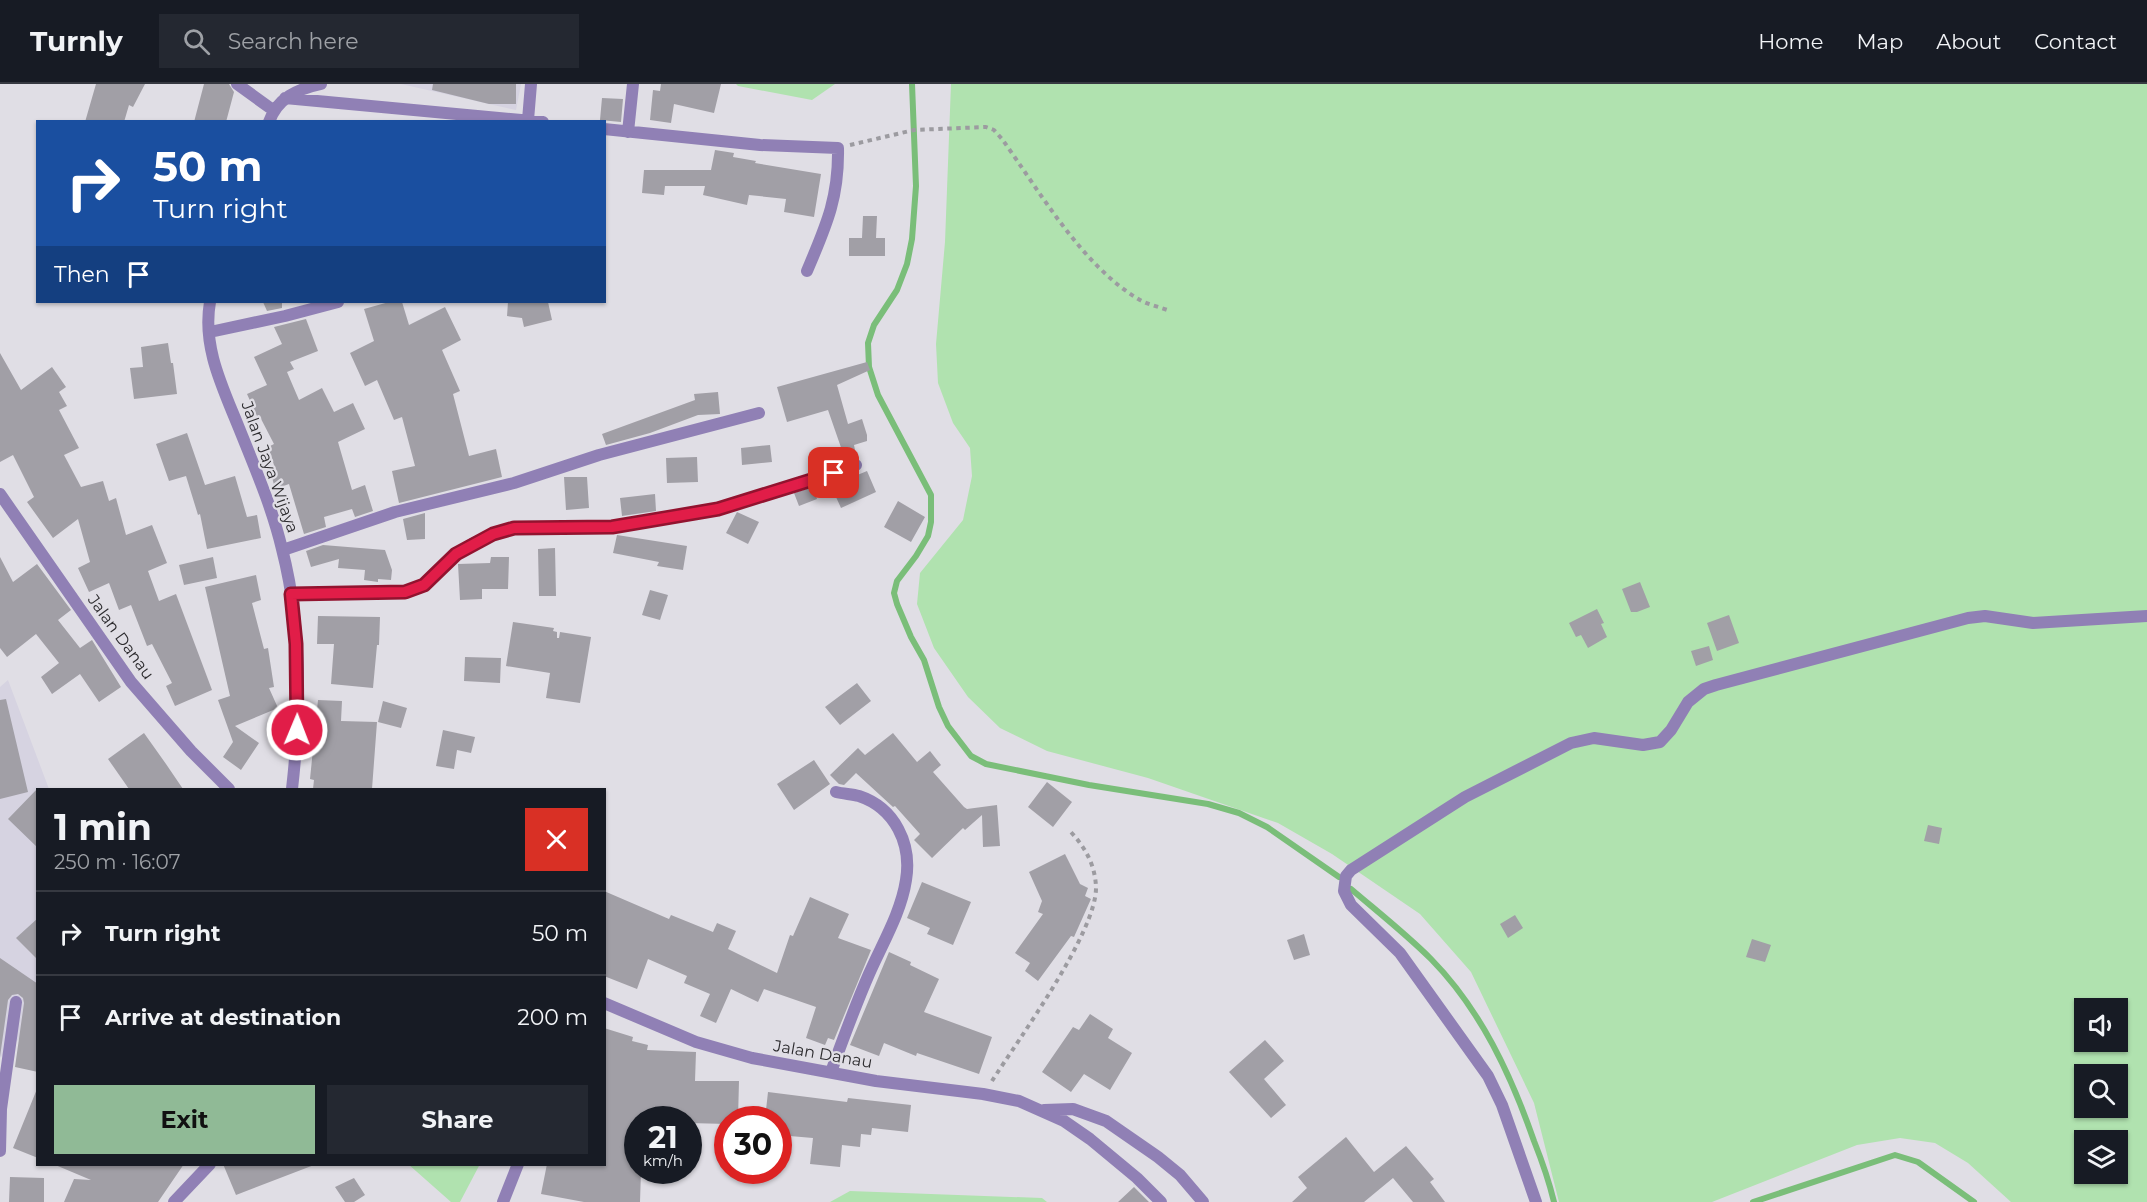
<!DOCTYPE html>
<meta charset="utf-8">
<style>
:root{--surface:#171b24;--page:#242831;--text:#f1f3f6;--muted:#9ea1a6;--line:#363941;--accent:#90ba96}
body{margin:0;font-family:Montserrat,sans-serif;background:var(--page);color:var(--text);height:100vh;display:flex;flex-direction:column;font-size:22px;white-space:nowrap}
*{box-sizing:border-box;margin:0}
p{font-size:20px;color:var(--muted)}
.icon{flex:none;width:33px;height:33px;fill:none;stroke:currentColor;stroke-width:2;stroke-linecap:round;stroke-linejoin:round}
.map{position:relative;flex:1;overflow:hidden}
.side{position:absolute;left:36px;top:704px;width:570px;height:378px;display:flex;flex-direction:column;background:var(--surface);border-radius:0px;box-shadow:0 2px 4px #0004}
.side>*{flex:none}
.guide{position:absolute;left:36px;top:36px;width:570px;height:183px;border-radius:0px;box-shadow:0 2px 4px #0004;background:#1a4fa0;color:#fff;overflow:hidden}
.controls{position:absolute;left:2074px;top:914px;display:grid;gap:12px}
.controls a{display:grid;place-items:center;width:54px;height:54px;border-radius:0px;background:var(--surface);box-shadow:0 2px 4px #0004;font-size:30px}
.speed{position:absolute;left:624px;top:1022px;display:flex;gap:12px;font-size:30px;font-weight:700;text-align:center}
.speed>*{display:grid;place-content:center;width:78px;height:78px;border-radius:50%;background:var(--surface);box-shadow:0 2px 4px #0004;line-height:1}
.speed small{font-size:15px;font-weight:400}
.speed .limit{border:9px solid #d22;background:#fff;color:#111}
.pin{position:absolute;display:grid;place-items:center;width:51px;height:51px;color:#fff;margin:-26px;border-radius:12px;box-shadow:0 3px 9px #0006}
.me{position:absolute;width:66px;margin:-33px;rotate:1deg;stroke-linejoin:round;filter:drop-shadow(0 0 4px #0008)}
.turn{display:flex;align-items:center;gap:21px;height:126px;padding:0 18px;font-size:27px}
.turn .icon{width:78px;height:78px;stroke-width:2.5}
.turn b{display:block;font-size:42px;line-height:51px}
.then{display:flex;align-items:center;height:57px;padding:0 18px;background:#0003;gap:12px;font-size:22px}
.round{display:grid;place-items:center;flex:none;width:63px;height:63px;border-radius:0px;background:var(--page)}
.overview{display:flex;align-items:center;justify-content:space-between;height:102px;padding:0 18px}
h1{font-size:36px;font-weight:700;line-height:45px}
.button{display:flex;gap:12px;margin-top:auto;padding:12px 18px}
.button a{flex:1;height:69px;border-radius:0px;background:var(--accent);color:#111;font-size:24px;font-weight:700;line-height:69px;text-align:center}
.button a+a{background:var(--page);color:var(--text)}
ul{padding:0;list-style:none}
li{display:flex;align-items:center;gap:18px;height:84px;padding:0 18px;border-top:2px solid var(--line)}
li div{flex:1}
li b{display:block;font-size:22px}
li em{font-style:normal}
header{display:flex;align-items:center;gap:36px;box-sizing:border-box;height:84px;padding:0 30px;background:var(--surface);border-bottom:2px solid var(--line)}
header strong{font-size:28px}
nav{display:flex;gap:33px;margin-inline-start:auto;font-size:21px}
.search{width:420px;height:54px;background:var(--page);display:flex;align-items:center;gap:15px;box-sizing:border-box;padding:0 21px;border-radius:0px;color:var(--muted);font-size:22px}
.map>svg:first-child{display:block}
.built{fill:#d6d3e1}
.green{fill:#b0e2af;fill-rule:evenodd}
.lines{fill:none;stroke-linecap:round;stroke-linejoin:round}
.stream{stroke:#7abe79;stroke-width:6}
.building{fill:#a19fa6}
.path{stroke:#9c9ba0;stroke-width:4;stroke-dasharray:4.5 4.5;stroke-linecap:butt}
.minor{stroke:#9080b5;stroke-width:12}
.tertiary{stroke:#9080b5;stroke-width:12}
.route-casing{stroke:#92132f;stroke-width:15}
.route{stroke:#e11d48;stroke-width:10}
.labels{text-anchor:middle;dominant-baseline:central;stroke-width:4.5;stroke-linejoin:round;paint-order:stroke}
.street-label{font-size:16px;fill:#2b2a2d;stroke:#e0dee5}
</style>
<header>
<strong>Turnly</strong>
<div class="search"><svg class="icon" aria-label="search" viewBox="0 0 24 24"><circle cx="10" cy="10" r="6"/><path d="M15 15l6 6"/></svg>Search here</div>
<nav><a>Home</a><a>Map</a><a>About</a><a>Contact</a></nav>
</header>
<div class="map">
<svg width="2147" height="1118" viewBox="0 0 2147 1118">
<rect width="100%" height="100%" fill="#e0dee5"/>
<!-- built -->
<path class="built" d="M401 0H521L516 26Z
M8 596 49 705H38L37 937 0 974V603Z"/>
<!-- green -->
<path class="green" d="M736 0H835L812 16 738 2Z
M951 0H2147V1118H2011L1968 1079 1935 1059 1900 1054 1857 1061 1712 1118H1559L1534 1019 1471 888 1420 830 1332 770 1278 739 1148 694 1047 667 1000 644 968 613 934 564 917 520 920 489 963 436 972 392 970 364 953 339 938 299 936 260 945 158ZM2085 924H2118V957H2085ZM2085 990H2118V1023H2085ZM2085 1056H2118V1089H2085Z
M408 1080H480L460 1118H451Z
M850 1107 1042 1114 1047 1118H830Z"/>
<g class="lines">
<!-- stream -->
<path class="stream" d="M912 0 916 102 912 155 907 180 897 206 874 241 868 259 869 283 878 311 931 411V438L928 452 916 472 897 497 894 509 897 520 911 553 924 576 939 623 948 642 971 672 986 680 1089 701 1208 720 1239 729 1267 743 1339 793
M1351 805C1378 828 1406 850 1431 875 1481 926 1511 991 1534 1057 1542 1077 1549 1097 1554 1118
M1753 1118 1895 1071 1918 1078 1974 1118"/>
</g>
<!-- building -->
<path class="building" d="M96 0H145L133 23 129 21 124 38H85Z
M204 0H229L234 8 226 38H194Z
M433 0H516V20H489L432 6Z
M661 0H721L714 29 674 20 671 39 650 36 653 6 660 7Z
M602 14 623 15 621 38 600 36Z
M715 66 734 69 733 73 756 77 755 79 821 90 814 133 784 128 786 115 749 111 747 121 703 111 705 102H665L664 111 642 109 644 86H711Z
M863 132H877L876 154H885V172H849V154H862Z
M263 218H282V224L267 227Z
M389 218H402L409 241 445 223 461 256 442 266 460 307 453 310 469 372 496 365 502 393 399 419 392 387 415 382 402 333 394 336 377 296 365 302 350 269 374 257 364 225Z
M508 218H548L552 236 524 243 522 234 507 232Z
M306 235 318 267 290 278 294 285 287 288 299 316 322 304 334 328 353 319 365 345 338 358 352 406 365 401 373 427 355 433 352 425 324 433 326 443 304 450 289 400 275 405 270 385 275 384 268 363 274 360 259 331 257 332 247 310 267 301 254 273 282 260 274 243Z
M168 259 171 279H173L177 310 134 315 130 284 143 283 141 263Z
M0 269 21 306 52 283 66 303 59 308 67 322 59 326 79 364 64 371 81 403 103 397 109 417 116 414 126 451 152 441 167 479 148 487 159 517 176 510 212 606 175 622 166 602 172 599 152 560 147 562 131 521 119 526 109 499 89 508 78 484 90 478 78 435 53 454 27 418 34 413 13 371 0 378Z
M867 278 870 286 837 301 848 340 862 335 867 351V357L854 361 856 371 845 375 828 326 787 338 777 303Z
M718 308 720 330 698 331 650 349 606 361 602 350 695 316 694 310Z
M187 349 205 401 235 392 247 433 257 431 261 454 207 465 200 430 198 431 186 392 169 397 156 360Z
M770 361 772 378 742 381 741 364Z
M697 373 698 398 667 399 666 374Z
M867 387 876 408 841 424 831 402Z
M564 393H587L589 424 566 426Z
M813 403 817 415 799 422 794 409Z
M655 410 656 427 622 432 620 414Z
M898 417 925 433 911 458 884 443Z
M737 428 759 438 748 460 726 449Z
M425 429V455L407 456 403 435Z
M617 451 687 462 683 486 657 482 659 478 613 469Z
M323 461 385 466 392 486 391 496 378 495V498L364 496 365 486 338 484 339 475 311 483 306 467Z
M555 464 556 512H539L538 465Z
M0 473 13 498 37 480 71 526 58 536 80 564 92 556 121 603 99 618 80 590 52 610 41 593 59 579 36 550 7 573 0 564Z
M213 473 217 494 184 501 179 481Z
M491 473H509L508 505H482V515L460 516 458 480 490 479Z
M256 491 261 516 252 519 264 565 268 564 274 603 269 604 278 624 235 642 259 659 241 686 223 673 233 658 218 616 230 612 205 503Z
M1640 498 1650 523 1637 528H1631L1622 505Z
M650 506 668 511 660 536 642 531Z
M1597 525 1604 539 1601 540 1607 553 1588 564 1581 551 1576 553 1569 539Z
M1729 531 1739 559 1717 567 1707 539Z
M318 532 380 533 379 561H377L373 604 331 600 334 560H317Z
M513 538 554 544 553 547 557 548V554H559L560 548 591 553 580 619 546 614 550 589 506 582Z
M1709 562 1713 576 1696 582 1691 567Z
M465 573 501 574 500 599 464 597Z
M857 599 871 617 840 641 825 623Z
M6 615 28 708 0 715V616Z
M318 616 342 617 341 637 377 638 372 705H313L314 696 310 695Z
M383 617 407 624 401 644 378 638Z
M443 646 475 653 471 669 457 666 454 685 436 682Z
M144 649 166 680 183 705H129L108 675Z
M893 649 917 678 930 667 941 681 933 688 964 723 967 725 997 721 1000 762 983 763 982 731 965 746 963 744 932 774 914 756 920 750 895 722 893 723 856 689 844 701 839 700 830 691 858 664 865 671Z
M814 676 830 700 794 726 777 700Z
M1047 698 1072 718 1053 743 1028 723Z
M38 704V764L8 735Z
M1928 741 1942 744 1939 760 1924 757Z
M1065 770 1080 800 1088 804 1085 812 1091 815 1074 853 1071 852 1038 897 1025 887 1030 879 1015 869 1043 830 1038 828 1042 817 1029 788Z
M922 798 971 818 953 861 927 850 930 844 907 834Z
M604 807 669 835 671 831 713 848 717 839 736 847 728 865 777 889 790 851 793 852 810 813 849 830 838 854 871 866 834 956 828 954 825 961 806 954 816 923 764 905 758 918 731 905 716 939 700 932 710 910 684 899 687 892 648 875 637 905 604 892Z
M1515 831 1523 844 1508 854 1500 840Z
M38 834V876L16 854Z
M1304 850 1310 871 1294 876 1287 856Z
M1752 855 1771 861 1765 878 1746 873Z
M889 868 911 878 910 881 939 895 924 928 992 953 979 990 917 969 916 972 884 959 879 972 850 961Z
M0 874 38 900V988L15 983 24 919 23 914 18 910 12 911 8 916 0 973Z
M1090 930 1113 945 1108 954 1132 969 1110 1006 1084 990 1071 1008 1042 988 1073 943 1079 946Z
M604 944 633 953 632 957 648 961 647 966 696 968 695 997H739L738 1035H728V1040L688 1039V1035H638V1086H641L640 1118H584L541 1110 547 1080H604Z
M1265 956 1284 977 1264 995 1286 1021 1271 1034 1229 988Z
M37 1005H38V1074L13 1064Z
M768 1008 847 1018 848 1014 911 1021 908 1048 872 1044 871 1051 861 1050 860 1063 842 1061 840 1083 810 1080 813 1054 778 1051V1035H765Z
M1346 1053 1374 1088 1406 1062 1434 1095 1430 1098 1445 1118H1413L1393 1094 1364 1118H1292L1307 1104 1298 1093Z
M53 1080H184L158 1118H64L74 1095 91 1096Z
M223 1080H313L314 1081 236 1111Z
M10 1093 44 1094V1118H9Z
M354 1094 365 1111 354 1118H345L335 1103Z
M1134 1103 1149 1118H1118Z"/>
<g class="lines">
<!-- path -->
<path class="path" d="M850 61 914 46 986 43 994 46 1002 55C1040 108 1083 183 1140 216 1149 221 1160 223 1170 227
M992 997C1018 956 1097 848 1096 803 1095 780 1085 763 1069 746"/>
<!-- minor -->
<path class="minor" d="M237 0 273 26
M285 14 543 38
M528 36 531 0
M269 38C277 14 298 5 321 0
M604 45 760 61 838 64C839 114 826 142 807 187
M628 48 633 0
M210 218C202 263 223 304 239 344 255 384 272 423 282 465 302 542 301 626 292 705
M210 248 285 232 338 218
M283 466 395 428 514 399 599 371 759 329
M291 510 405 508 424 501 456 470 472 460 493 450 514 444 612 443 718 425 856 381
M831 988C843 955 855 922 869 890 882 860 901 829 906 796 912 760 895 724 859 712 852 710 844 710 836 708
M0 1067 1 1025 16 918
M503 1118 518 1080
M1536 1118 1502 1021 1488 992 1400 869 1351 821 1344 807 1346 792 1351 786 1465 713 1571 659 1594 654 1643 661 1660 658 1671 646 1688 618 1704 605 1716 601 1968 534 1985 532 2033 539 2147 532"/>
<!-- tertiary -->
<path class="tertiary" d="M0 410 131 598 191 667 229 705
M604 919 696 958 752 974 876 997 983 1010 1019 1017 1064 1037 1090 1055 1137 1094 1161 1118
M1044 1026 1073 1025 1106 1037 1158 1073 1180 1091 1203 1118
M174 1118 210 1080"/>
</g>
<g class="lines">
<defs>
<path id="route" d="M297 646 296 560 291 510 405 508 424 501 456 470 493 450 514 444 612 443 718 425 834 389"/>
</defs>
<!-- route casing -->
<use href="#route" class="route-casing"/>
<!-- route -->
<use href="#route" class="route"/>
</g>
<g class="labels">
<!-- street labels -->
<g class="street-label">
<text transform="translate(270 383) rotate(70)">Jalan Jaya Wijaya</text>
<text transform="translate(121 553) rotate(54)">Jalan Danau</text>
<text transform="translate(823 970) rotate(10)">Jalan Danau</text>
</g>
</g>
</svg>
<div class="controls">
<a><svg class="icon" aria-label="sound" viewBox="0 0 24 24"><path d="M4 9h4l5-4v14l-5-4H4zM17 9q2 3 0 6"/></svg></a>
<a><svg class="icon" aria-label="search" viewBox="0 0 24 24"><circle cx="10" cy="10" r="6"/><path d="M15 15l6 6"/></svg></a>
<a><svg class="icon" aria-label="layers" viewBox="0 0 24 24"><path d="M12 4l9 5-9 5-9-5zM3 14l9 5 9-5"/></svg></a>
</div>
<div class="speed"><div>21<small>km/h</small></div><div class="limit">30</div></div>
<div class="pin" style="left:834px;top:389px;background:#d93025"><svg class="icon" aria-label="arrive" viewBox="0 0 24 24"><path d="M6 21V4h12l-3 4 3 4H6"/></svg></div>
<svg class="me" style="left:297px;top:646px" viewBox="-20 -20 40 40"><circle r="17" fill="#e11d48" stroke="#fff" stroke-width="3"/><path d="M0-11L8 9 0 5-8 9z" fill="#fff"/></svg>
<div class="guide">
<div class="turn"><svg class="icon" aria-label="right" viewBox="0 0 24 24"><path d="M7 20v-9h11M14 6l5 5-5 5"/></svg><div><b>50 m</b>Turn right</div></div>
<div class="then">Then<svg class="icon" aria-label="arrive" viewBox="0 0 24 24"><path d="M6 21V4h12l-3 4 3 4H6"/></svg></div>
</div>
<section class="side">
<div class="overview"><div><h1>1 min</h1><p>250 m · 16:07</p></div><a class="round" style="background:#d93025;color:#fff"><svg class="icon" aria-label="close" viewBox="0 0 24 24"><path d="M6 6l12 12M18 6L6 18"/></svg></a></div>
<ul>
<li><svg class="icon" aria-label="right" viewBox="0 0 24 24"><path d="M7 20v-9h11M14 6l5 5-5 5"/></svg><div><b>Turn right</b></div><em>50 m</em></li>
<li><svg class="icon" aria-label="arrive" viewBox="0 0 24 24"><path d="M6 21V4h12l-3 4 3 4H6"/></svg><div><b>Arrive at destination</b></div><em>200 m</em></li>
</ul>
<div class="button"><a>Exit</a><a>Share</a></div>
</section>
</div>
